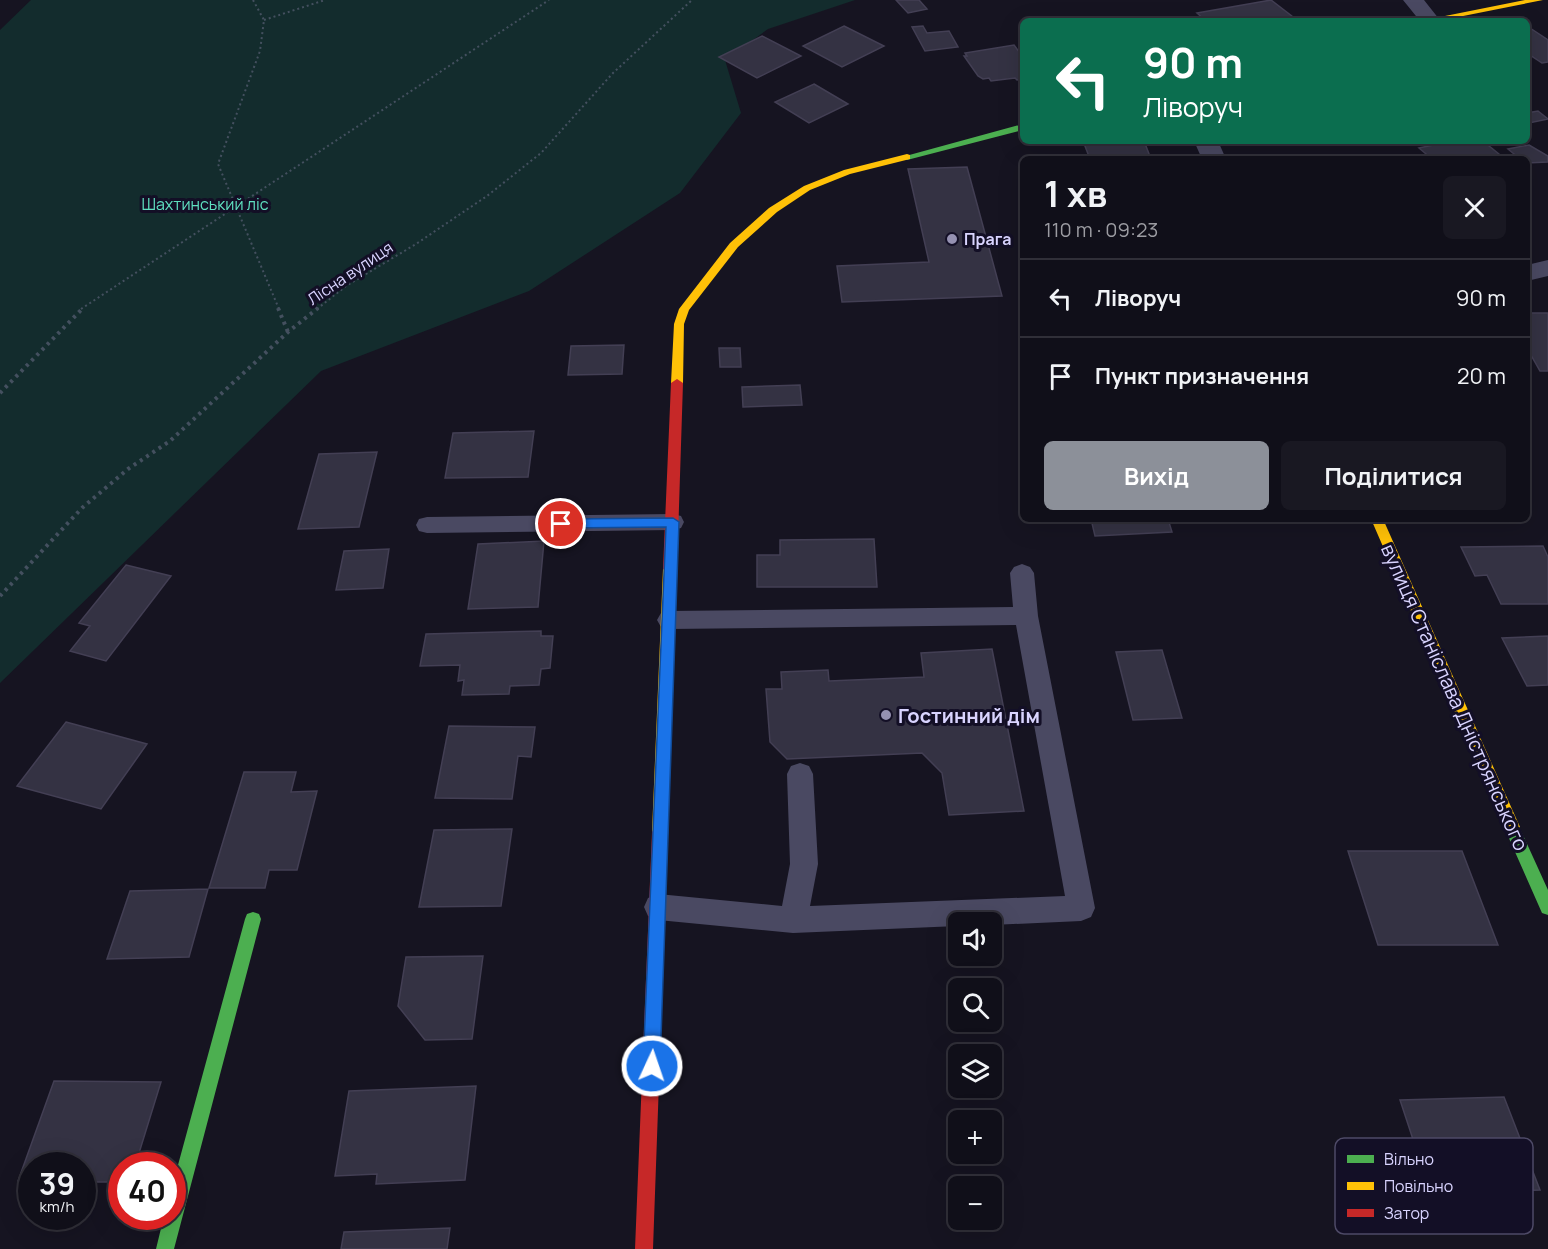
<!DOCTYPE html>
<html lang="uk">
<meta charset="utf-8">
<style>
:root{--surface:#100f19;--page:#191822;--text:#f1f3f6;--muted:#9c9ca2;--line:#302f38;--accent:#8c9099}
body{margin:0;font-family:Manrope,sans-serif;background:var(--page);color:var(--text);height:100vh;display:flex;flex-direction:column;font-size:22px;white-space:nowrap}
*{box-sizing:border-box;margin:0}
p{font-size:20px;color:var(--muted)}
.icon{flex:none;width:33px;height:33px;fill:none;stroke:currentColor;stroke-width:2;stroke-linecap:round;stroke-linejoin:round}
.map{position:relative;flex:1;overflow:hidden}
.details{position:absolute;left:1020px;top:156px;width:510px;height:366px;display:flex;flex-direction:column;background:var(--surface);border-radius:9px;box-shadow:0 6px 24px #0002,0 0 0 2px var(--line)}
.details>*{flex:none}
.top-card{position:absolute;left:1020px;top:18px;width:510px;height:126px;border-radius:9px;box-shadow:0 6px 24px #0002,0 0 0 2px var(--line);background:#0b6e4f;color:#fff;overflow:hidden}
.fabs{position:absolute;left:948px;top:912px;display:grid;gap:12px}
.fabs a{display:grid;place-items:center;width:54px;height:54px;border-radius:9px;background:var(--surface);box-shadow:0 6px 24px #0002,0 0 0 2px var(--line);font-size:30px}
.speed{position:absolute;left:18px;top:1152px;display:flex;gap:12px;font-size:30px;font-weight:700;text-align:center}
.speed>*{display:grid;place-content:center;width:78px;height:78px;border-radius:50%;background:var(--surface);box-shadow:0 6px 24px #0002,0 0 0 2px var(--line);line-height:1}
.speed small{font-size:15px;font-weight:400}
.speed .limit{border:9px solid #d22;background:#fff;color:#111}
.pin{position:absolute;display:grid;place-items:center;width:51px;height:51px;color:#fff;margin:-26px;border:3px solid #fff;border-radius:50%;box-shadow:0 2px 6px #0007}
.me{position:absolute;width:66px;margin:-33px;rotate:3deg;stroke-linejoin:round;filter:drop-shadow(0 0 4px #0008)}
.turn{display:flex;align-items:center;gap:21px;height:126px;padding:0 24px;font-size:27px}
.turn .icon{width:78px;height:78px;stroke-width:2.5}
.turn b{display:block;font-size:42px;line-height:51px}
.round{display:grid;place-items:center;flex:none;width:63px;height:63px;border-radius:9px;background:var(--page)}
.head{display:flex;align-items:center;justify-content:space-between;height:102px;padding:0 24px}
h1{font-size:36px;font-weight:700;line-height:45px}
.cta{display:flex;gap:12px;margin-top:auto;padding:12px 24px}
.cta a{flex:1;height:69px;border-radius:9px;background:var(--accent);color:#fff;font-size:24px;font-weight:700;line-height:69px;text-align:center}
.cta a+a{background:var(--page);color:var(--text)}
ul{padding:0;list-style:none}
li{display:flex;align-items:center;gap:18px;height:78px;padding:0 24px;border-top:2px solid var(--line)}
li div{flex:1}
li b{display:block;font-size:22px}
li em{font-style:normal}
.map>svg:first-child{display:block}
.green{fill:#132c2d}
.building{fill:#343243;stroke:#433f54;stroke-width:1.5}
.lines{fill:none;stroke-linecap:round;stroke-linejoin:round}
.path-far1{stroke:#44505f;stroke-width:2;stroke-dasharray:2 3;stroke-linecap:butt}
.path{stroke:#44505f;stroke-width:4;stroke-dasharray:3 4.5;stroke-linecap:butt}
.lane{fill:#4a4962;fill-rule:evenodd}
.street{fill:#4a4962;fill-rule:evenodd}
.fast{fill:#4caf50;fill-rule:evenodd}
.slow{fill:#ffc107;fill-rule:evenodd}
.jam{fill:#c62828;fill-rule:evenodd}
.route{fill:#1a73e8;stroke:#114b97;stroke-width:1.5}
.poi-dot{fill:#9591b1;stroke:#130f26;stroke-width:2}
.labels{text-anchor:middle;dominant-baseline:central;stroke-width:6;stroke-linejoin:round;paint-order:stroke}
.far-park-label{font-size:16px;fill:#5fe0c0;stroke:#130f26}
.far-poi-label{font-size:16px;font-weight:bold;fill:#d9d4ff;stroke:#130f26;text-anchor:start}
.far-street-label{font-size:16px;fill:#d9d4ff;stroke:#130f26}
.street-label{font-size:20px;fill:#d9d4ff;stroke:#130f26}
.poi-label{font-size:20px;font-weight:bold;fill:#d9d4ff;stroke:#130f26;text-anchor:start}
.key{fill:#130f26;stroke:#4e4a67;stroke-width:1.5}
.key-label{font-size:16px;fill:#d9d4ff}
</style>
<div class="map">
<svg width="1548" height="1249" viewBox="0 0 1548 1249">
<rect width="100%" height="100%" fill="#161421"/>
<!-- green -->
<path class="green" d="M31 0H855L768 29 725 60 741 113 680 193 529 291 321 371 0 683V30Z"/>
<!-- building -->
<path class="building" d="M896 0H919L927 9 908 13Z
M1271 0 1297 20 1206 21 1197 13Z
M844 26 884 46 842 67 803 46Z
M923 26 927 33 949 31 958 47 925 51 912 27Z
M1527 26 1548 40V62L1542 63 1527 53Z
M762 36 801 56 757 78 719 57Z
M1014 45 1023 57V79L1017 80 1015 78 991 81 989 78 983 79 978 76 964 56H967L965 53Z
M814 84 848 104 809 123 775 102Z
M1538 111 1548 119 1529 123 1527 121V113Z
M1083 141H1144L1151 159H1090Z
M1453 141H1483L1505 159H1432L1419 148Z
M1529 145 1548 156V162L1527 163V159H1520L1508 149Z
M967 167 1002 296 842 302 837 266 929 262 908 169Z
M1527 313H1548V371H1540L1527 348Z
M624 345 622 374 568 375 571 346Z
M719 348H740L741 367H720Z
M800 385 802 405 743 407 742 387Z
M534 431 528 477 445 478 453 433Z
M377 452 359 527 298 529 319 454Z
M1091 519H1168L1172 532 1095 536Z
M874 539 877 587H757V555H780V540Z
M544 541 538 607 468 609 478 544Z
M1543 546 1548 557V604H1501L1487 575 1475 576 1461 547Z
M389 549 383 588 336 590 344 551Z
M126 565 171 576 106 661 70 651 90 626 79 623Z
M541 631V636H553L550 668 541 669 539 685 510 686 509 694 462 695 464 680 458 681 460 665 420 666 426 634Z
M1548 636V685L1527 686 1502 638Z
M992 649 1024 811 949 815 942 773 922 753 787 759 770 742 766 689H782L781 672 828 670 829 681 924 677 921 653Z
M1162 650 1182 718 1133 720 1116 652Z
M66 722 147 744 101 809 17 786Z
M449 726 535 727 531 757 518 756 512 799 435 798Z
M244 772H296L291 792 317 791 297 870H269L265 888H209Z
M512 829 501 906 419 907 434 830Z
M1348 851H1462L1498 945H1378Z
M208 889 189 957 107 959 130 891Z
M483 956 472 1039 425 1040 398 1006 406 957Z
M54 1081 161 1082 135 1166H122V1182H82V1166H32V1181H18Z
M476 1086 465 1180 376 1184 377 1174 335 1176 349 1091Z
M1504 1097 1540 1190 1431 1194 1400 1100Z
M450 1228 447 1249H341L344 1232Z"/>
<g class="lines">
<!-- path-far1 -->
<path class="path-far1" d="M253 0 264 20 260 51 218 164 279 309
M264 20 325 0
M81 309 549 0
M317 309 346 286 416 244 487 196 541 153 613 73 692 0"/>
<!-- path -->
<path class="path" d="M278 308 288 332
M0 393 83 308
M0 596 82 508 128 469 170 441 288 332 318 308"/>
<!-- lane -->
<path class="lane" d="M673 514 681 516 684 522 681 528 673 530 427 533 419 531 416 525 419 519 427 517Z
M1022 564 1030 567 1034 573 1038 616 1095 908 1091 917 1081 921 992 925V922H958V926L793 933 658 920 648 916 644 907 648 898 658 894 782 906 790 864 787 774 791 766 800 763 809 766 813 774 818 864 810 906 1065 896 1016 625 669 629 661 627 657 620 661 613 669 611 1013 607 1010 573 1014 567Z"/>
<!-- street -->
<path class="street" d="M1403 0H1424L1439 19 1438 21H1420Z
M1194 141H1218L1226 159H1202Z
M1548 260V276L1527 281V265Z"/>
<!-- fast -->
<path class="fast" d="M1023 124V130L907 160 902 157Z
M1512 820 1517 822 1548 890V915L1542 913 1504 827 1507 822Z
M253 912 259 914 261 919 174 1249H156L164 1216H172V1187L245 919 247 914Z"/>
<!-- slow -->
<path class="slow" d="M1525 0H1543L1438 21H1420Z
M907 154 910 155V159L850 174 810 190 777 212 738 247 689 310 684 324 683 383 681 386H673L671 383 674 324 679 309 730 243 769 208 804 186 844 170Z
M1371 519H1383L1520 827 1517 832 1512 834 1507 832Z
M670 564 677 569 668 832 665 837 660 839 655 837 652 832 663 569Z"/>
<!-- jam -->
<path class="jam" d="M677 379 683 383 677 569 670 574 663 569 671 383Z
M660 825 665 827 668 832 653 1249H635L652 832 655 827Z"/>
</g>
<!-- route -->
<path class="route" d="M673 518 679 522 660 1066 658 1073 652 1075 645 1073 643 1066 666 527 561 528 555 524 561 519Z"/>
<!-- markers -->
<g class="poi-dot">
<circle cx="952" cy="239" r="6"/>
<circle cx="886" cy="715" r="6"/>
</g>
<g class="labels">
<!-- far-park labels -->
<g class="far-park-label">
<text x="205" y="204">Шахтинський ліс</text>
</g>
<!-- far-poi labels -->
<g class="far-poi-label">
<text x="964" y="239">Прага</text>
</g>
<!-- far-street labels -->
<g class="far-street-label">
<text transform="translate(350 273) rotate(-34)">Лісна вулиця</text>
</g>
<!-- street labels -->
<g class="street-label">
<text transform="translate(1455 697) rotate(66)">вулиця Станіслава Дністрянського</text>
</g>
<!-- poi labels -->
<g class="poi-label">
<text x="898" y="715">Гостинний дім</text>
</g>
</g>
<!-- legend -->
<rect x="1335" y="1138" width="198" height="96" rx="9" class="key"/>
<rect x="1347" y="1155" width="27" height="8" fill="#4caf50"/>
<rect x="1347" y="1182" width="27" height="8" fill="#ffc107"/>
<rect x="1347" y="1209" width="27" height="8" fill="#c62828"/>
<g class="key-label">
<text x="1384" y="1165">Вільно</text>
<text x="1384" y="1192">Повільно</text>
<text x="1384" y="1219">Затор</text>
</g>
</svg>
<div class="fabs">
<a><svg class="icon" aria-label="sound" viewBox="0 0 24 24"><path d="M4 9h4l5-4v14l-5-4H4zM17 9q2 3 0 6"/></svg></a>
<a><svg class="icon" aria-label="search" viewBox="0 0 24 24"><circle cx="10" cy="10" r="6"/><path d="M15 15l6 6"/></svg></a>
<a><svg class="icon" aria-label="layers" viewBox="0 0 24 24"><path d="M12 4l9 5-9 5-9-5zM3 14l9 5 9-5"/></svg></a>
<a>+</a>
<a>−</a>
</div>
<div class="speed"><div>39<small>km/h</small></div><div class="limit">40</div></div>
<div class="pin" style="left:561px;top:524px;background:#d93025"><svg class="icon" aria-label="arrive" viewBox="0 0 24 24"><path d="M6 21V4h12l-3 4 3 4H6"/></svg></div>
<svg class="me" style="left:652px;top:1066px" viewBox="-20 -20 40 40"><circle r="17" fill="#1a73e8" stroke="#fff" stroke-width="3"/><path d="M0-11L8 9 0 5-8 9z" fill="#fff"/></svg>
<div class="top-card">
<div class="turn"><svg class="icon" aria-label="left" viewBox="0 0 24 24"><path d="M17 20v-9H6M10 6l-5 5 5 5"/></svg><div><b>90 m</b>Ліворуч</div></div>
</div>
<section class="details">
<div class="head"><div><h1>1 хв</h1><p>110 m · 09:23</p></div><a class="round"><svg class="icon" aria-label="close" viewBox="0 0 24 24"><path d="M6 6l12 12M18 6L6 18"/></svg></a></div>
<ul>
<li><svg class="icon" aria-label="left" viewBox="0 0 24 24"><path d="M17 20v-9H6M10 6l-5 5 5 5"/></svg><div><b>Ліворуч</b></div><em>90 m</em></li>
<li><svg class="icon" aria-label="arrive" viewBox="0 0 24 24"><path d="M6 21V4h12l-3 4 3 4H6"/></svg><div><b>Пункт призначення</b></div><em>20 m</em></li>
</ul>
<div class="cta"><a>Вихід</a><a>Поділитися</a></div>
</section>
</div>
